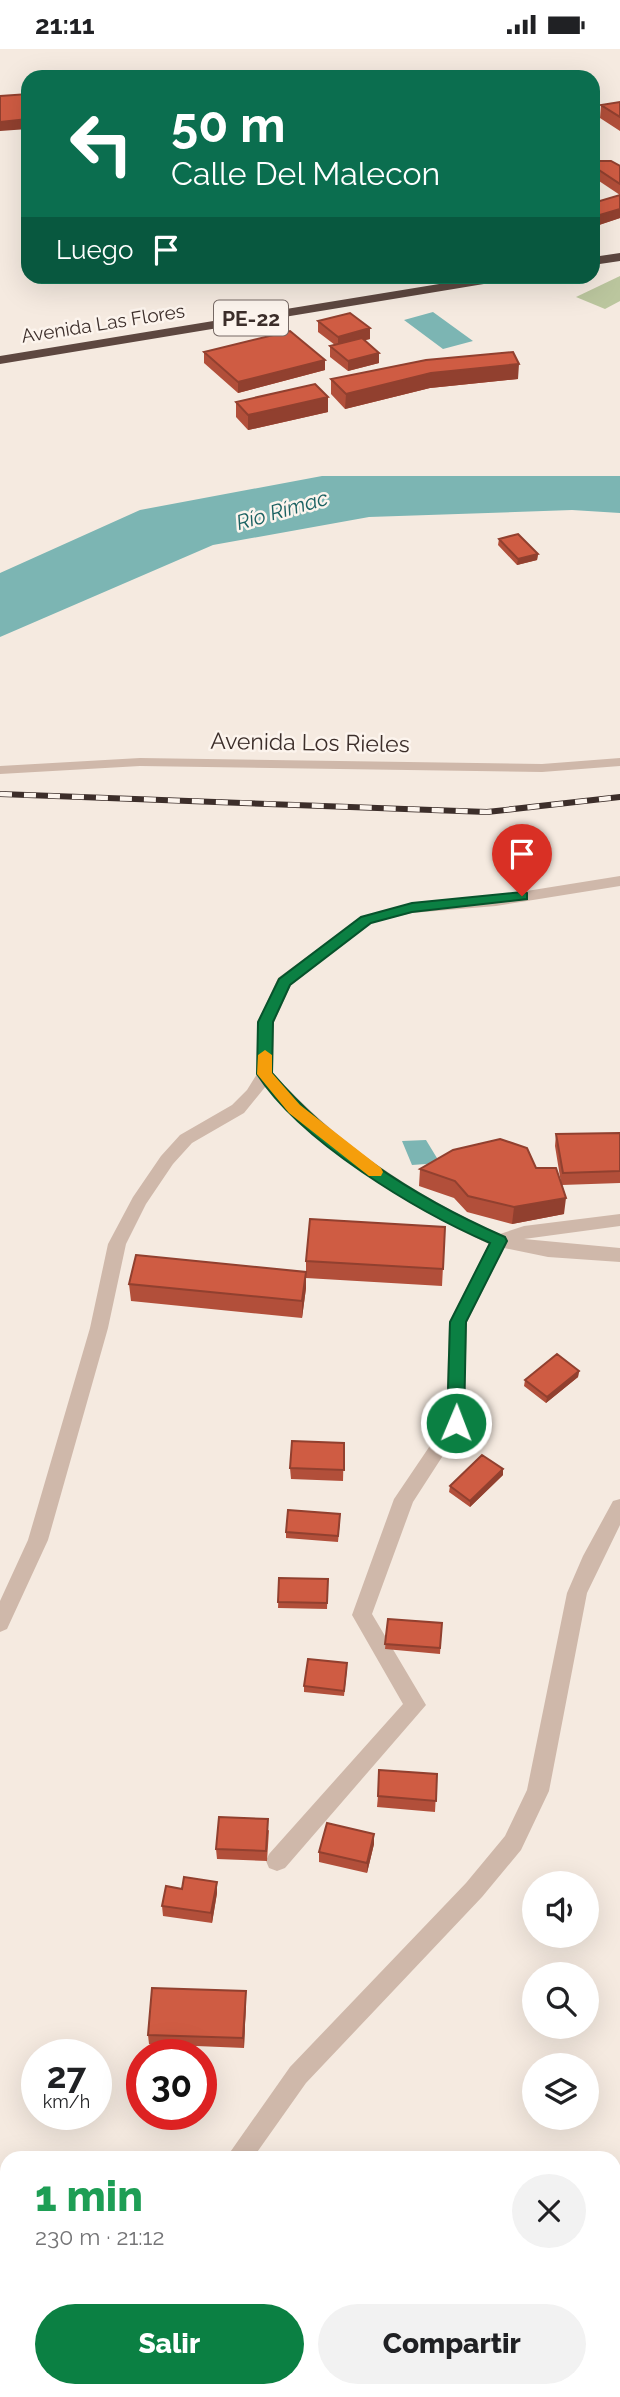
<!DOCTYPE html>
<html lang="es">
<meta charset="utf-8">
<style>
:root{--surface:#fff;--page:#f2f2f2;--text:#202124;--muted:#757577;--accent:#0b8043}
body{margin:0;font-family:Raleway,sans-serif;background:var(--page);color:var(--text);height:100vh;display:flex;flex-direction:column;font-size:26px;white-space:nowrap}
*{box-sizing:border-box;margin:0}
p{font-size:23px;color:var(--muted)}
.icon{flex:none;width:38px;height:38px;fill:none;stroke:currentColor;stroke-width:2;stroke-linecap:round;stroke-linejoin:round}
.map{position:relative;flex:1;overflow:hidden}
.details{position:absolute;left:0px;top:2102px;width:621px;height:247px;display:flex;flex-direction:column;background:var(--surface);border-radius:21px 21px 0 0;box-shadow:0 7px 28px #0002}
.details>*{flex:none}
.top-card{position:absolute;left:21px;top:21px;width:579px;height:214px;border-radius:21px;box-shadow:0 7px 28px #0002;background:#0b6e4f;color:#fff;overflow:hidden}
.tools{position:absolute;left:522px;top:1822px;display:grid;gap:14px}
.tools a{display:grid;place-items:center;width:77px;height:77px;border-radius:50%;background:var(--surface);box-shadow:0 7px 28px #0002;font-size:35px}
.speed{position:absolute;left:21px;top:1990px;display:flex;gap:14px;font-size:35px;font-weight:700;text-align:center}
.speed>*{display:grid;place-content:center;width:91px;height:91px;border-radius:50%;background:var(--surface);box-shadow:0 7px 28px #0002;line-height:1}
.speed small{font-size:18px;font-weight:400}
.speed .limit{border:10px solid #d22;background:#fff;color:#111}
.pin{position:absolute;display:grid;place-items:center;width:60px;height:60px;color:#fff;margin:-72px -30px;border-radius:50% 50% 50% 0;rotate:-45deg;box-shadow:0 0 7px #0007}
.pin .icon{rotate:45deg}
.me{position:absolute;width:77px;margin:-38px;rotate:1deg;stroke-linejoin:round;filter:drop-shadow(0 0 5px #0008)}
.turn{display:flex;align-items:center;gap:24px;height:147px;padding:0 35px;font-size:32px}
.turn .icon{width:91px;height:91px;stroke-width:2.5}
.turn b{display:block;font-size:49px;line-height:60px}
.then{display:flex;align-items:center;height:66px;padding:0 35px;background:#0003;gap:14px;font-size:26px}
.round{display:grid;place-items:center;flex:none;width:74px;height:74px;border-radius:37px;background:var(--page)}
.headline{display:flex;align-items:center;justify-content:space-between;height:119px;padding:0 35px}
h1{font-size:42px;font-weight:800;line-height:52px;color:#1e9e55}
.primary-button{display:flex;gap:14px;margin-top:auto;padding:14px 35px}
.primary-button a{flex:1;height:80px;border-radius:42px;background:var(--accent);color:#fff;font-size:28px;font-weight:800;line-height:80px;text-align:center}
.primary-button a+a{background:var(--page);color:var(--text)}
.status{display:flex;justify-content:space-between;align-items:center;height:49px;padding:0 35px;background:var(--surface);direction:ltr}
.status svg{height:19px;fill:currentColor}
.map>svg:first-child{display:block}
.green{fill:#bbc69e}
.water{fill:#7cb5b3}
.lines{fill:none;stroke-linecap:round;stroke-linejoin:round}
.minor{fill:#cfb8aa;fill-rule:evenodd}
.highway{fill:#5d4740;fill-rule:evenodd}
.rail-casing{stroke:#3c2e2a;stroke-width:6}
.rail{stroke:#fcf4ed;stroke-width:4.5;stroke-dasharray:12;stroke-linecap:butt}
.wall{fill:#b24f3a}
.shaded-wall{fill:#91402f}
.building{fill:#cf5c43;stroke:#91402f;stroke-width:2}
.route{fill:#0b8043;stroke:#07532c;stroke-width:2}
.slow{fill:#f59e0b}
.labels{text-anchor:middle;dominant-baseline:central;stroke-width:5;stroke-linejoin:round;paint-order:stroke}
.far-street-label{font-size:19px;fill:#3c2e2a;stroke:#fcf4ed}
.shield{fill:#fcf4ed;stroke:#766964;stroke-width:2}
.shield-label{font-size:21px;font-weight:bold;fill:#3c2e2a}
.far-water-label{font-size:21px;font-style:italic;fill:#1b6161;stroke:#fcf4ed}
.street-label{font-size:23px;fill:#3c2e2a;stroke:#fcf4ed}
</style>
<div class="status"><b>21:11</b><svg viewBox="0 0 49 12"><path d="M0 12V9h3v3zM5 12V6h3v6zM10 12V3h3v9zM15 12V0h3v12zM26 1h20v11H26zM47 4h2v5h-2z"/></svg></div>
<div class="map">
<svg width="620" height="2348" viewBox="0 0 620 2348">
<rect width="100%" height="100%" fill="#f5eae0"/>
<!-- green -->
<path class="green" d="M620 227V252L605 260 576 248Z"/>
<!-- water -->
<path class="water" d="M433 263 473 292 443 300 404 271Z
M322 427H620V464L572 461 369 468 213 496 0 588V524L140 461Z
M426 1091 440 1114 412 1116 402 1092Z"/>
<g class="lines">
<!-- minor -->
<path class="minor" d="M140 709 542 715 620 709V717L542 723 140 717 0 725V717Z
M620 827V837L496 857 412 864 371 874 291 936 274 973 273 1024C337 1094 413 1146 500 1185L524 1177 620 1165V1177L524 1190 620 1199V1213L548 1208 504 1199 467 1273 464 1374 413 1453 372 1565 426 1656 285 1819 277 1822 269 1819 266 1812 269 1805 403 1655 352 1566 394 1450 446 1373 449 1273 489 1195C404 1156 328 1106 266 1037L244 1064 192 1094 173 1115 146 1155 126 1195 108 1279 48 1491 7 1580 0 1583V1552L28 1491 90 1279 108 1195 133 1148 161 1107 180 1086 232 1056 247 1041 257 1025 258 973 278 929 361 868 412 854 496 847Z
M620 1450V1476L587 1544 549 1742 521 1801 482 1848 306 2034 253 2109H226L290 2018 466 1834 505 1787 527 1741 567 1544 583 1507 613 1452Z
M55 2342H82L80 2348H52Z"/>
<!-- highway -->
<path class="highway" d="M620 204V212L593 216V208Z
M482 228H508L502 232 0 315V307Z"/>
<defs>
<path id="rail" d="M0 745 487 763 620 748"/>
</defs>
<!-- rail casing -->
<use href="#rail" class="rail-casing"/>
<!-- rail -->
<use href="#rail" class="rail"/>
</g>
<!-- wall -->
<path class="wall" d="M620 53V82L600 69 601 56Z
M593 112 620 117V169L593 178 620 146 593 128Z
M318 272 370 290 364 291 379 304V314L348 322 330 308V297L335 296 318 283Z
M204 303 325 321 238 344 204 314Z
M331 330H518L430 339 345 360 331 345Z
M236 353 328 363 248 381 236 368Z
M499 490 538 505 537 511 517 516 498 496Z
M620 1084V1134L562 1136 564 1165 512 1175 467 1163 454 1149 419 1137 420 1120 536 1119 561 1134 555 1097 556 1085Z
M445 1178 442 1237 306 1229V1239L302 1269 131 1252 129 1235 306 1223V1212Z
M579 1322 578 1328 546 1354 524 1337 525 1331Z
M344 1394 343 1432 291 1430 290 1419Z
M503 1426 470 1458 449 1443 450 1437Z
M340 1471 338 1493 286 1489V1483Z
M279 1529 328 1530 327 1560 278 1559Z
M388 1570 442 1574 440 1605 385 1600Z
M347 1620 344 1647 304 1643V1637Z
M437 1725 435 1763 377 1758 378 1747Z
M269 1781 267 1812 217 1810 216 1800Z
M374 1785V1795L367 1824 319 1813V1803Z
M217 1844 212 1874 163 1867 162 1857Z
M246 1952 244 1999 149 1995 148 1986Z"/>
<!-- shaded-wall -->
<path class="shaded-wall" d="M28 70V80L0 82V73Z
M620 160V169L593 178V168Z
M370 279V290L338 298V288Z
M379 304V314L348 322V312Z
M325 311V321L238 344V333Z
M519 315 518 330 430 339 345 360 346 345 431 324Z
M328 348V363L248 381V366Z
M538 505 537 511 517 516 518 510Z
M566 1149 564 1165 512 1175 514 1158Z
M306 1223V1239L302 1269V1252Z
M579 1322 578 1328 546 1354 547 1348Z
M503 1420V1426L470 1458V1452Z
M374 1785V1795L367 1824V1814Z
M217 1833V1844L212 1874 211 1864Z
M246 1942V1952L244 1999 243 1989Z"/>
<!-- building -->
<path class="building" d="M28 45V64L25 58 28 65V70L0 73V47Z
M620 53V68L601 56Z
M593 112H611L620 117V135L593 117Z
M620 146V160L593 168V154Z
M350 264 370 279 338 288 318 272Z
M290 282 325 311 238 333 204 303Z
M362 289 379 304 348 312 330 297Z
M513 303 519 315 431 324 346 345 331 330 426 311Z
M315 335 328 348 248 366 236 353Z
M518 485 538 505 518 510 499 490Z
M620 1084V1122L563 1124 556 1085Z
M500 1090 527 1099 536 1119H556L566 1149 514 1158 468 1147 455 1132 420 1120 453 1101Z
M310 1170 445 1178 443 1220 306 1212Z
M136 1206 306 1223 302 1252 129 1235Z
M557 1305 579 1322 547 1348 525 1331Z
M292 1392 344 1394V1421L290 1419Z
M482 1406 503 1420 470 1452 450 1437Z
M288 1461 340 1465 338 1487 286 1483Z
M279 1529 328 1530 327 1554 278 1553Z
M388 1570 442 1574 440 1599 385 1595Z
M308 1610 347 1614 344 1642 304 1637Z
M379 1721 437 1725 436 1752 378 1747Z
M219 1768 268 1770 266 1802 216 1800Z
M327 1774 374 1785 367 1814 319 1803Z
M184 1828 217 1833 211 1864 162 1857 166 1837 182 1840Z
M152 1939 246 1942 243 1989 148 1986Z"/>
<!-- route -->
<path class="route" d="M522 843 527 844V850L412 863 371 874 290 936 273 973 272 1024C334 1096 418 1150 505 1188L507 1192 466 1273 464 1374 462 1378H449L447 1374 450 1273 490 1194C416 1162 301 1093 257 1025L258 973 279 930 361 868 412 854Z"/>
<!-- slow -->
<path class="slow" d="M265 1001 272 1006V1024L300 1056 381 1119 383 1123 381 1127H369L289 1064 257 1025 258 1006Z"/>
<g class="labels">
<!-- far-street labels -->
<g class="far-street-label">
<text transform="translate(103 274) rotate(-9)">Avenida Las Flores</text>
</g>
<!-- shield labels -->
<rect class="shield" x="214" y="251.5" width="74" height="35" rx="5"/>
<g class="shield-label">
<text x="251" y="269">PE-22</text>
</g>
<!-- far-water labels -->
<g class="far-water-label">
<text transform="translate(282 461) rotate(-16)">Río Rímac</text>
</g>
<!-- street labels -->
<g class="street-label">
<text transform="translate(310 693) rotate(1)">Avenida Los Rieles</text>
</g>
</g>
</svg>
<div class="tools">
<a><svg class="icon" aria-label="sound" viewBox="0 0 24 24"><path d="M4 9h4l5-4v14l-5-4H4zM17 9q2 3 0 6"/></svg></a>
<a><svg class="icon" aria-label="search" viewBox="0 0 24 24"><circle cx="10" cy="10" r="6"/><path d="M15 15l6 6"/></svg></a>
<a><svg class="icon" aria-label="layers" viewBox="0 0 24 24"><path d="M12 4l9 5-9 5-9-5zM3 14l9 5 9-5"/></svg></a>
</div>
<div class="speed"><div>27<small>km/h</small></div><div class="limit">30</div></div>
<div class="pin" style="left:522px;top:847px;background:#d93025"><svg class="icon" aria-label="arrive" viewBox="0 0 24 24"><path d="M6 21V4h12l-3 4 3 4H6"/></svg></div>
<svg class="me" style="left:456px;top:1374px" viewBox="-20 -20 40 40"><circle r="17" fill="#0b8043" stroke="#fff" stroke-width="3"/><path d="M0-11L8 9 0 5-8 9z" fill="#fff"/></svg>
<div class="top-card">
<div class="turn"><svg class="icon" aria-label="left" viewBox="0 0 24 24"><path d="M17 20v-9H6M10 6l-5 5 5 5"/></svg><div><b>50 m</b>Calle Del Malecon</div></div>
<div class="then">Luego<svg class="icon" aria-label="arrive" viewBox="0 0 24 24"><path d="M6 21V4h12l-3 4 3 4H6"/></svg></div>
</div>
<section class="details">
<div class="headline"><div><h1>1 min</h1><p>230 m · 21:12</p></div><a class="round"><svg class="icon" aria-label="close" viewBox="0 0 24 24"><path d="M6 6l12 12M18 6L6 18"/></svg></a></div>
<div class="primary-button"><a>Salir</a><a>Compartir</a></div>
</section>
</div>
